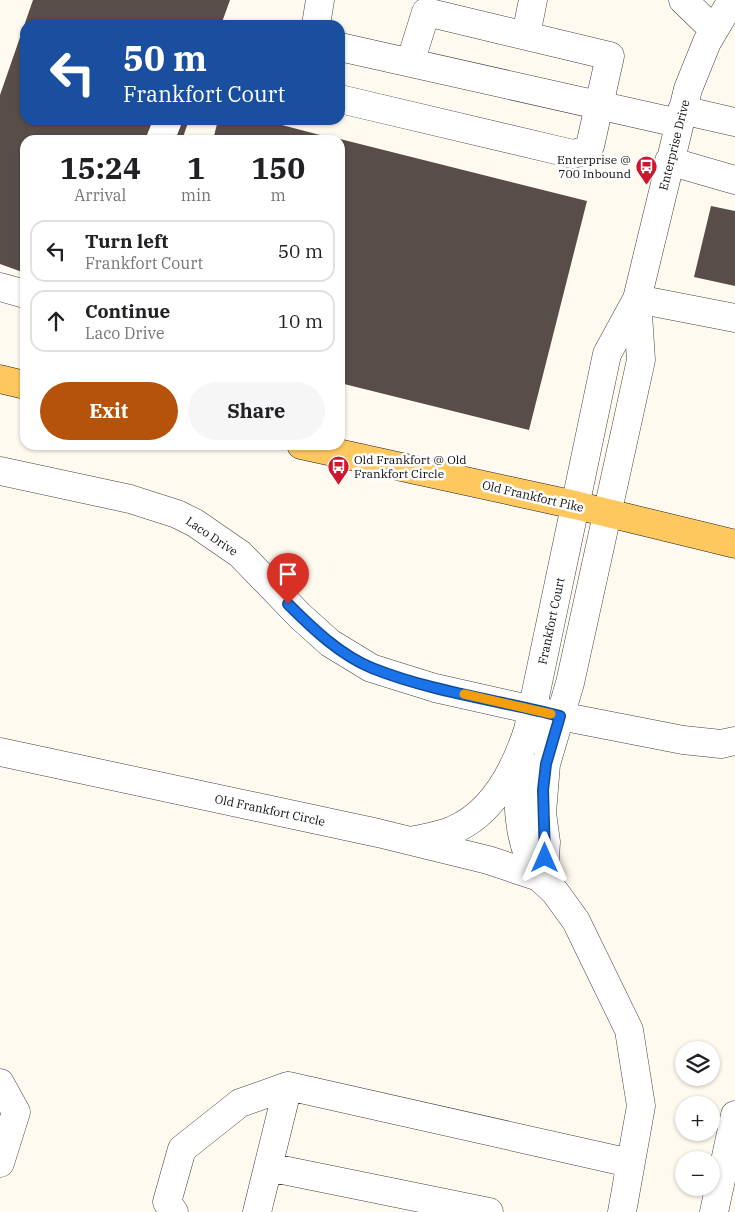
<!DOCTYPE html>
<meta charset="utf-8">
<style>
:root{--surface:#fff;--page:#f6f6f6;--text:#202124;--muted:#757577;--line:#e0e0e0;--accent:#b45309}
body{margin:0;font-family:"IBM Plex Serif",serif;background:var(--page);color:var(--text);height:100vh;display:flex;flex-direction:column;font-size:19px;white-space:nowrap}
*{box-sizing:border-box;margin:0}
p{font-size:16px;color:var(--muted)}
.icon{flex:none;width:28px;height:28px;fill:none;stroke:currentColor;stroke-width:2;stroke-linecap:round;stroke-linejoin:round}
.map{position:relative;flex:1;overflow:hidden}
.panel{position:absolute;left:20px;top:135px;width:325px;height:315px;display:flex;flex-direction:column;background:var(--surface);border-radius:15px;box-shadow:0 1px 4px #0004}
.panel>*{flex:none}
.hud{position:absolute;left:20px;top:20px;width:325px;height:105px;border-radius:15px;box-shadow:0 1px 4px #0004;background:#1a4fa0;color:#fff;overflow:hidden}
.controls{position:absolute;left:675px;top:1041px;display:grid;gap:10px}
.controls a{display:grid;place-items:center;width:45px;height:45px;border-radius:50%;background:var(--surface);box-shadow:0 1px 4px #0004;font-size:25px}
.pin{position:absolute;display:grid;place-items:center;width:42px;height:42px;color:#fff;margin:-51px -21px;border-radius:50% 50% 50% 0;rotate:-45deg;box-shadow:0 0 5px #0007}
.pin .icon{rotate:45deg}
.me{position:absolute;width:55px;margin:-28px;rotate:0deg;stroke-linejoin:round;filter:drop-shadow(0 0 4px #0008)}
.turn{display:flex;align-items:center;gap:18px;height:105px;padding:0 20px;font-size:22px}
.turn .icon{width:65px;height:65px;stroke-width:2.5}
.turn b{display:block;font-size:35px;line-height:42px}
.eta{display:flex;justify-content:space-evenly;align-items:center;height:85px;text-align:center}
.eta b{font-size:30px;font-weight:800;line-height:35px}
.button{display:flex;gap:10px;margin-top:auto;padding:10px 20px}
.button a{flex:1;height:58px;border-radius:30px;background:var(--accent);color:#fff;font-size:20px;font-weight:800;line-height:58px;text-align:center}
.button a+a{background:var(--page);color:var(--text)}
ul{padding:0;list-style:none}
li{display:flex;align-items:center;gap:15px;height:62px;margin:0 10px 8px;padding:0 10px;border:2px solid var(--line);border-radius:15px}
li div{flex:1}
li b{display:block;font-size:19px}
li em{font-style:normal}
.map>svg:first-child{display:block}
.building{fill:#584d49}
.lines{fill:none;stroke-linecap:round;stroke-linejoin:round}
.minor-casing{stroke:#414141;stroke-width:29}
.major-casing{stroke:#1f1f1f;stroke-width:29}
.minor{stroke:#fff;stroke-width:28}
.major{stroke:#ffc85f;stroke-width:28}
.route-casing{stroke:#114b97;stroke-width:12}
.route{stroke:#1a73e8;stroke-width:9}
.slow{stroke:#f59e0b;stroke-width:9}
.labels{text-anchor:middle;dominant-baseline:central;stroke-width:5;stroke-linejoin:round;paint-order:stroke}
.street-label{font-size:12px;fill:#0e0e0e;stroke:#fff}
.poi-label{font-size:12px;fill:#0e0e0e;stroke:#fff;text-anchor:end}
</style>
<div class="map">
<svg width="735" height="1212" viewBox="0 0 735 1212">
<rect width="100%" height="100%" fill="#fffaef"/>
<!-- building -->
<path class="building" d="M33 0H230L221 25H25V120H189L182 140H25V273L0 264V95Z
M218 120H263L339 140H213Z
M340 139 587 201 529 430 340 383Z
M711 206 735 211V286L694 277Z"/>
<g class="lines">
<defs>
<path id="minor" d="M683 0 714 30
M316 25 320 0
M526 35 533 0
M340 47 678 123
M340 99 573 154 584 151 590 146 610 56 426 12 410 63
M682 110 735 122
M160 140 168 120
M669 161 735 180
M0 287 25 294
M637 299 735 318
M0 471 130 499 177 514 195 523 240 554 300 616 330 643 371 668 435 688 560 716 683 740 721 744 735 741
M0 752 378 833 488 860 539 877 555 892 576 921 629 1030 641 1106 622 1212
M520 757C517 798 516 841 539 877
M411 841C424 838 440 836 453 830 493 813 515 770 528 730L607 354 637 299 688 89 707 42 732 0
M539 877 545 858 546 842 542 813 546 764 570 683 641 360 637 299
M0 1083 16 1112 0 1163
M268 1167 489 1212
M174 1212 167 1202 182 1149 240 1103 288 1086 630 1163
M257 1212 288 1086
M714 1212 735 1115"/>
<path id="major" d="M0 379 25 385
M301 445 575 505 735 544"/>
</defs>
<!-- minor casing -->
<use href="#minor" class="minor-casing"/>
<!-- major casing -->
<use href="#major" class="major-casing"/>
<!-- minor -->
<use href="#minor" class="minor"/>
<!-- major -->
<use href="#major" class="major"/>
</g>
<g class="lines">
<defs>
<path id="route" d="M288 604C312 628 340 655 372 668 432 692 498 700 560 716L546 764 543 790 545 858"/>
</defs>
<!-- route casing -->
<use href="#route" class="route-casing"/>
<!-- route -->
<use href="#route" class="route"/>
<!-- slow -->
<path class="slow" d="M464 694 551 714"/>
</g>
<!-- icons -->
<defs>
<symbol id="bus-pin" viewBox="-11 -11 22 30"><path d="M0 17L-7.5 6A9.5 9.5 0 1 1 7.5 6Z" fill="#ce1631" stroke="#fff"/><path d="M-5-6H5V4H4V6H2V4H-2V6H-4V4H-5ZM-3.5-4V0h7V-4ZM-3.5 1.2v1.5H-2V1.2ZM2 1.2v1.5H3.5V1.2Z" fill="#fff"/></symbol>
</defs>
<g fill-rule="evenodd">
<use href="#bus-pin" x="634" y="154" width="25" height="34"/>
<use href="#bus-pin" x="326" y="454" width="25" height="34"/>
</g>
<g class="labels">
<!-- street labels -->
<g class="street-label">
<text transform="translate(674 145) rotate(-76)">Enterprise Drive</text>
<text transform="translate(533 496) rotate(13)">Old Frankfort Pike</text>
<text transform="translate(212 536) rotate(34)">Laco Drive</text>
<text transform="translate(551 621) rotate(-78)">Frankfort Court</text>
<text transform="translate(270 810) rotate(12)">Old Frankfort Circle</text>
</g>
<!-- poi labels -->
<g class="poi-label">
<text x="631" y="159">Enterprise @<tspan x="631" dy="14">700 Inbound</tspan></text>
<text x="354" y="459" text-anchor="start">Old Frankfort @ Old<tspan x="354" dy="14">Frankfort Circle</tspan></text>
</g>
</g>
</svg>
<div class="controls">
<a><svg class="icon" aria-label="layers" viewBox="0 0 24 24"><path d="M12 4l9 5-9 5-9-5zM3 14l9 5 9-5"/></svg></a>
<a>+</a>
<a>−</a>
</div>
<div class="pin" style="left:288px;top:604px;background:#d93025"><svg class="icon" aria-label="arrive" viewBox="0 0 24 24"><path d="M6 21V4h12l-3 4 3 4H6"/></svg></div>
<svg class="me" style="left:545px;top:858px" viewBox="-20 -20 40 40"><path d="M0-17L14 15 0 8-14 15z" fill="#1a73e8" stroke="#fff" stroke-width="4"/></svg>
<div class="hud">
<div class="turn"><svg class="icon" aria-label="left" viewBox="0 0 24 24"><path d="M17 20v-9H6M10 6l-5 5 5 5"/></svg><div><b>50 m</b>Frankfort Court</div></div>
</div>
<section class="panel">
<div class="eta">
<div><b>15:24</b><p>Arrival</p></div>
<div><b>1</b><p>min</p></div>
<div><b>150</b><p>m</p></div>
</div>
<ul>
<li><svg class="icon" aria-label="left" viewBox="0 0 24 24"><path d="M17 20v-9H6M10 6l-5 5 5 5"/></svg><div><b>Turn left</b><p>Frankfort Court</p></div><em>50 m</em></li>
<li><svg class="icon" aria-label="ahead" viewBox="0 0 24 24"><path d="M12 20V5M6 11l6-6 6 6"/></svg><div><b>Continue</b><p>Laco Drive</p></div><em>10 m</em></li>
</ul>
<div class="button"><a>Exit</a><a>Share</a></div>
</section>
</div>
